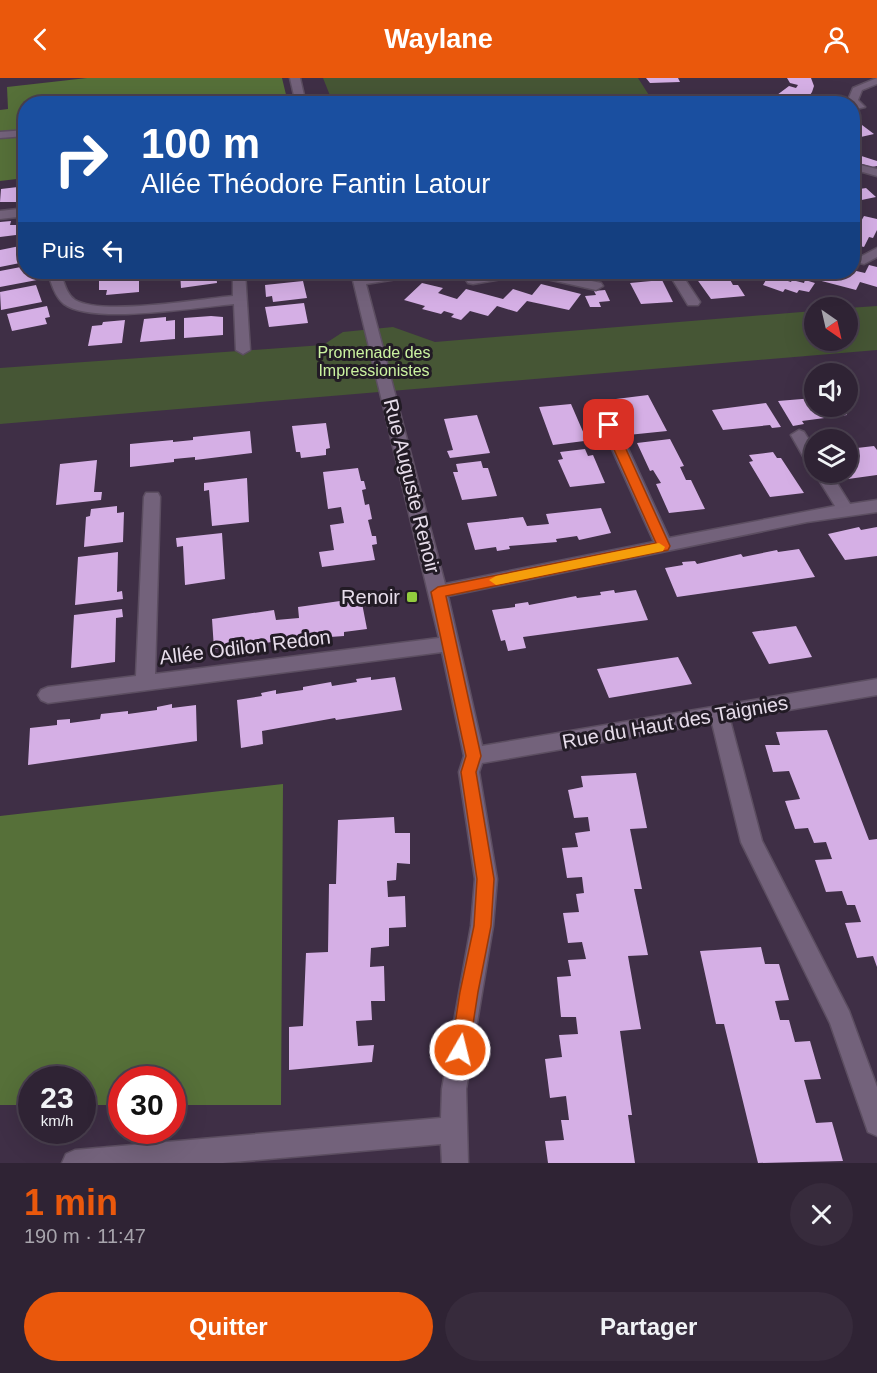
<!DOCTYPE html>
<html lang="fr">
<meta charset="utf-8">
<style>
:root{--surface:#2f2334;--page:#372b3c;--text:#f1f3f6;--muted:#a7a4ac;--line:#4a404f;--accent:#ea580c}
body{margin:0;font-family:Arial,sans-serif;background:var(--page);color:var(--text);height:100vh;display:flex;flex-direction:column;font-size:22px;white-space:nowrap}
*{box-sizing:border-box;margin:0}
p{font-size:20px;color:var(--muted)}
.icon{flex:none;width:33px;height:33px;fill:none;stroke:currentColor;stroke-width:2;stroke-linecap:round;stroke-linejoin:round}
.map{position:relative;height:1085px;overflow:hidden}
.drawer{display:flex;flex-direction:column;background:var(--surface);flex:1}
.drawer>*{flex:none}
.top-card{position:absolute;left:18px;top:18px;width:842px;height:183px;border-radius:24px;box-shadow:0 6px 24px #0002,0 0 0 2px var(--line);background:#1a4fa0;color:#fff;overflow:hidden}
.needle{width:39px;rotate:146deg}
.controls{position:absolute;left:804px;top:219px;display:grid;gap:12px}
.controls a{display:grid;place-items:center;width:54px;height:54px;border-radius:50%;background:var(--surface);box-shadow:0 6px 24px #0002,0 0 0 2px var(--line);font-size:30px}
.speed{position:absolute;left:18px;top:988px;display:flex;gap:12px;font-size:30px;font-weight:700;text-align:center}
.speed>*{display:grid;place-content:center;width:78px;height:78px;border-radius:50%;background:var(--surface);box-shadow:0 6px 24px #0002,0 0 0 2px var(--line);line-height:1}
.speed small{font-size:15px;font-weight:400}
.speed .limit{border:9px solid #d22;background:#fff;color:#111}
.pin{position:absolute;display:grid;place-items:center;width:51px;height:51px;color:#fff;margin:-26px;border-radius:12px;box-shadow:0 3px 9px #0006}
.me{position:absolute;width:66px;margin:-33px;rotate:8deg;stroke-linejoin:round;filter:drop-shadow(0 0 4px #0008)}
.turn{display:flex;align-items:center;gap:21px;height:126px;padding:0 24px;font-size:27px}
.turn .icon{width:78px;height:78px;stroke-width:2.5}
.turn b{display:block;font-size:42px;line-height:51px}
.then{display:flex;align-items:center;height:57px;padding:0 24px;background:#0003;gap:12px;font-size:22px}
.round{display:grid;place-items:center;flex:none;width:63px;height:63px;border-radius:32px;background:var(--page)}
.overview{display:flex;align-items:center;justify-content:space-between;height:102px;padding:0 24px}
h1{font-size:36px;font-weight:600;line-height:45px;color:var(--accent)}
.action{display:flex;gap:12px;margin-top:auto;padding:12px 24px}
.action a{flex:1;height:69px;border-radius:36px;background:var(--accent);color:#fff;font-size:24px;font-weight:600;line-height:69px;text-align:center}
.action a+a{background:var(--page);color:var(--text)}
header{display:flex;justify-content:space-between;align-items:center;height:78px;padding:0 24px;background:var(--accent);color:#fff;font-size:27px;font-weight:600}
.map>svg:first-child{display:block}
.green{fill:#465635}
.forest{fill:#567039}
.building{fill:#d5afe5}
.lines{fill:none;stroke-linecap:round;stroke-linejoin:round}
.minor-casing{stroke:#5c4e61;stroke-width:3}
.minor{fill:#73627b;fill-rule:evenodd}
.route{fill:#ea580c;stroke:#983908;stroke-width:1.5}
.slow{fill:#f59e0b}
.poi-dot{fill:#92cd3e;stroke:#221b25;stroke-width:2}
.labels{text-anchor:middle;dominant-baseline:central;stroke-width:6;stroke-linejoin:round;paint-order:stroke}
.far-park-label{font-size:16px;fill:#cbf3a0;stroke:#221b25}
.street-label{font-size:20px;fill:#e7ddeb;stroke:#221b25}
.poi-label{font-size:20px;fill:#e7ddeb;stroke:#221b25;text-anchor:end}
</style>
<header><svg class="icon" aria-label="back" viewBox="0 0 24 24"><path d="M15 5l-7 7 7 7"/></svg>Waylane<svg class="icon" aria-label="person" viewBox="0 0 24 24"><circle cx="12" cy="8" r="4"/><path d="M4 21q1-7 8-7t8 7"/></svg></header>
<div class="map">
<svg width="877" height="1085" viewBox="0 0 877 1085">
<rect width="100%" height="100%" fill="#3f2f46"/>
<!-- green -->
<path class="green" d="M323 0H638L654 25H333Z
M877 228V272L0 346V290L323 267 343 254 393 249 435 264 814 233V262H848V230Z"/>
<!-- forest -->
<path class="forest" d="M87 0H282L288 25 26 26 25 100 0 103V32L8 31 7 9Z
M283 706 281 1027H173L172 1002H122L121 1027H83L82 1002H32L31 1027H0V738Z"/>
<!-- building -->
<path class="building" d="M646 0H678L680 4 650 5Z
M787 0H811L814 8 812 14 810 17 803 16 797 19 803 22 795 26H761L756 21 770 19 774 22 783 20 777 17 789 8 796 10 798 7 790 5Z
M852 44H858L874 56 852 61Z
M852 75 877 83V88L872 89 852 83Z
M852 105 860 111 866 110 876 119 852 124Z
M26 108V124H0L1 111Z
M864 138 877 141V152L873 160 869 159 864 169 852 166V145L859 147Z
M11 143 10 147H16V157L0 159V144Z
M20 168 25 184 0 189V172Z
M869 187 877 189V209L860 204 856 212 814 201 818 194H852V192L865 195Z
M26 188V194H35L37 202 0 209V193Z
M89 194H116V195L89 198Z
M180 194H216L217 205 181 210Z
M263 194H302L303 198 265 202Z
M602 194H624L627 200 606 201Z
M139 196V214L106 217 107 212H99V201Z
M769 197 791 204 792 202 804 205 805 202 815 205 809 214 799 212 797 215 785 211 783 214 763 207Z
M728 198 733 207H738L745 218 711 221 696 200Z
M662 202 673 224 641 226 630 205Z
M303 203 307 220 273 224 272 218 266 219 265 207Z
M422 205 443 210 438 215 457 221 466 211 503 221 513 211 532 217 541 206 581 216 569 232 527 223 517 234 497 228 488 238 470 233 461 242 451 239 454 236 444 233 441 236 422 231 425 228 404 222Z
M36 207 42 224 1 232 0 214Z
M605 212 610 223 599 224 601 229H590L585 218 596 217 594 213Z
M304 225 308 245 269 249 265 229Z
M47 228 50 239 45 240 47 246 12 253 7 236Z
M211 238 223 239V257L184 260V240Z
M166 239V243L175 242V261L140 264 144 241Z
M125 242 122 265 88 268 92 248 102 247 103 244Z
M648 317 667 353 628 357 626 351H630L616 321Z
M814 320V328H841L847 337 802 343 804 346 793 348 778 323Z
M766 325 781 349 772 350 770 347 723 352 712 332Z
M571 326 584 356 589 355 592 362 553 367 539 329Z
M477 337 490 375 450 380 447 373 453 372 444 341Z
M326 345 330 370 326 371V377L301 380 300 374H296L292 348Z
M250 353 252 375 195 382V379L174 381V384L130 389V366L173 362V364L193 362V359Z
M670 361 684 388 680 389 686 402H691L705 431 669 435 656 406 661 405 653 392 650 393 637 365Z
M853 364 857 370 874 368 877 372V397L848 401 844 394H848V365Z
M585 371 588 378 593 377 605 405 570 409 558 382 563 381 560 374Z
M773 374 777 380H781L804 415 770 419 749 384 753 383 749 377Z
M97 382 94 414H102L101 422 56 427 60 386Z
M481 383 483 390H488L497 418 462 422 453 394H458L456 386Z
M358 390 361 403H364L366 411 362 412 365 427 369 426 372 441 368 442 372 458H376L377 466 372 467 375 482 322 489 319 474 334 472 330 447 344 445 341 429 328 431 323 394Z
M247 400 249 444 212 448 209 412 204 413V405Z
M117 428V435L124 434 123 464 84 469 86 439 90 438 91 431Z
M601 430 611 455 579 462 577 458 556 461 557 464 509 468 510 471 497 473 496 469 475 472 467 445 523 439 527 448 549 446 546 436Z
M859 449 861 452 877 449V478L845 482 828 456Z
M222 455 225 501 185 507 183 468 177 469 176 460Z
M799 471 815 499 677 519 665 490 683 487 682 484 695 483 697 486 741 476 743 479 777 472 778 474Z
M118 474 117 514 122 513 123 521 75 527 78 479Z
M614 512 615 515 636 512 648 542 523 559 526 570 508 573 505 562 501 563 492 532 515 529V526L528 524 529 527 576 518 577 520 601 517 600 514Z
M361 520 367 551 344 554V558L330 559V556L303 559 304 563 278 567V563L252 567V570L236 571V568L214 571 212 541 274 532 276 542 299 540 298 529Z
M122 531 123 539 116 540 115 584 71 590 74 537Z
M796 548 812 579 769 586 752 554Z
M678 579 692 606 609 620 597 591Z
M371 599V602L395 599 402 632 336 642 335 640 262 653 263 666 241 670 237 622 262 618 261 615 276 612V616L303 612V609L331 604 332 608 357 604 356 601Z
M172 626V630L196 627 197 663 28 687 30 650 57 647V642L70 641V645L100 641 101 636 128 633V636L157 632V629Z
M827 652 869 762 877 761V889L873 878 857 880 845 845 861 844 855 827H847L842 813 826 814 815 782 832 781 826 764 814 765 808 750 795 751 785 723 800 721 789 693 773 694 765 667H780L776 654Z
M636 695 647 750 630 751 642 811H634L648 877 628 878 641 951 620 953 632 1037H628L635 1085H548L545 1063 564 1062 561 1042H569L566 1018 550 1020 545 981 562 979 559 957 578 956 576 939H561L557 899 571 898 568 882 586 881 582 864 568 865 563 835 579 834 576 816 584 815 582 799 567 800 562 770 578 769 575 755 590 753 588 739 574 740 568 712 583 709 581 698Z
M394 739 395 755H410V786L397 785 396 802 387 803 388 819 405 818 406 849 389 850V868L371 870 370 889 384 888 385 923H371L372 942 356 943 358 968 374 967 372 984 289 992V949L303 948 306 875 328 874 329 806H336L338 742Z
M761 869 765 886H779L789 922 775 923 780 942H789L795 964 810 963 821 1001 804 1002 816 1045 832 1044 843 1083 758 1085 724 946H716L700 873Z"/>
<g class="lines">
<defs>
<path id="minor" d="M290 0H300L306 26H296Z
M877 0V6L862 12 858 22 865 29 856 31 848 22 853 10Z
M26 52V58L0 60V54Z
M852 85 877 91V98L852 91Z
M26 130V138L0 141V133Z
M877 170V179L864 186 852 183V175L862 178Z
M48 194H60C64 203 66 216 75 222 102 238 200 221 233 218V194H245L250 272 243 276 236 272 234 226C198 229 92 247 64 226 55 219 51 205 48 194Z
M351 194H363L365 198 394 194H421L415 198 366 206 445 506 654 464 601 347 609 342 617 347 669 460 835 428 814 394V393L830 394 850 426 877 422V434L807 444 448 518 482 668 877 601V617L730 642 762 763 849 933 877 1009V1058L868 1054 830 945 741 764 712 645 482 685 479 694 497 801 493 848 466 1011 468 1085H442L441 1066 223 1085H62L66 1076 75 1072 441 1040 442 1011 471 848 475 801 459 694 464 678 442 574 48 625 41 622 38 617 41 612 48 609 136 598 144 419 146 415H158L160 419 155 596 439 560Z
M461 194H473L476 198 500 194H525L519 198 473 206 468 205Z
M528 194H549L601 205 603 208 596 212 529 197Z
M668 194H680L700 224 698 227H688Z
M791 194H803L800 200 795 201 789 197Z
M799 352 804 354 814 370V388L808 387 791 357Z"/>
</defs>
<!-- minor casing -->
<use href="#minor" class="minor-casing"/>
<!-- minor -->
<use href="#minor" class="minor"/>
</g>
<!-- route -->
<path class="route" d="M609 343 615 347 670 468 668 472 446 518 481 678 476 694 494 801 491 848 478 914 469 972 467 979 460 981 454 979 451 972 460 914 474 848 477 801 461 694 466 678 431 514 438 509 656 465 603 347Z"/>
<!-- slow -->
<path class="slow" d="M659 465 665 469 663 473 496 507 489 502 496 498Z"/>
<!-- markers -->
<rect class="poi-dot" x="406" y="513" width="12" height="12" rx="3"/>
<g class="labels">
<!-- far-park labels -->
<g class="far-park-label">
<text x="374" y="274">Promenade des<tspan x="374" dy="18">Impressionistes</tspan></text>
</g>
<!-- street labels -->
<g class="street-label">
<text transform="translate(412 408) rotate(76)">Rue Auguste Renoir</text>
<text transform="translate(245 569) rotate(-7)">Allée Odilon Redon</text>
<text transform="translate(675 644) rotate(-10)">Rue du Haut des Taignies</text>
</g>
<!-- poi labels -->
<g class="poi-label">
<text x="400" y="519">Renoir</text>
</g>
</g>
</svg>
<div class="controls">
<a><svg class="needle" viewBox="-14 -14 28 28"><path d="M0-13l5 13h-10z" fill="#e53935"/><path d="M0 13l5-13h-10z" fill="#a7a4ac"/></svg></a>
<a><svg class="icon" aria-label="sound" viewBox="0 0 24 24"><path d="M4 9h4l5-4v14l-5-4H4zM17 9q2 3 0 6"/></svg></a>
<a><svg class="icon" aria-label="layers" viewBox="0 0 24 24"><path d="M12 4l9 5-9 5-9-5zM3 14l9 5 9-5"/></svg></a>
</div>
<div class="speed"><div>23<small>km/h</small></div><div class="limit">30</div></div>
<div class="pin" style="left:609px;top:347px;background:#d93025"><svg class="icon" aria-label="arrive" viewBox="0 0 24 24"><path d="M6 21V4h12l-3 4 3 4H6"/></svg></div>
<svg class="me" style="left:460px;top:972px" viewBox="-20 -20 40 40"><circle r="17" fill="#ea580c" stroke="#fff" stroke-width="3"/><path d="M0-11L8 9 0 5-8 9z" fill="#fff"/></svg>
<div class="top-card">
<div class="turn"><svg class="icon" aria-label="right" viewBox="0 0 24 24"><path d="M7 20v-9h11M14 6l5 5-5 5"/></svg><div><b>100 m</b>Allée Théodore Fantin Latour</div></div>
<div class="then">Puis<svg class="icon" aria-label="left" viewBox="0 0 24 24"><path d="M17 20v-9H6M10 6l-5 5 5 5"/></svg></div>
</div>
</div>
<section class="drawer">
<div class="overview"><div><h1>1 min</h1><p>190 m · 11:47</p></div><a class="round"><svg class="icon" aria-label="close" viewBox="0 0 24 24"><path d="M6 6l12 12M18 6L6 18"/></svg></a></div>
<div class="action"><a>Quitter</a><a>Partager</a></div>
</section>
